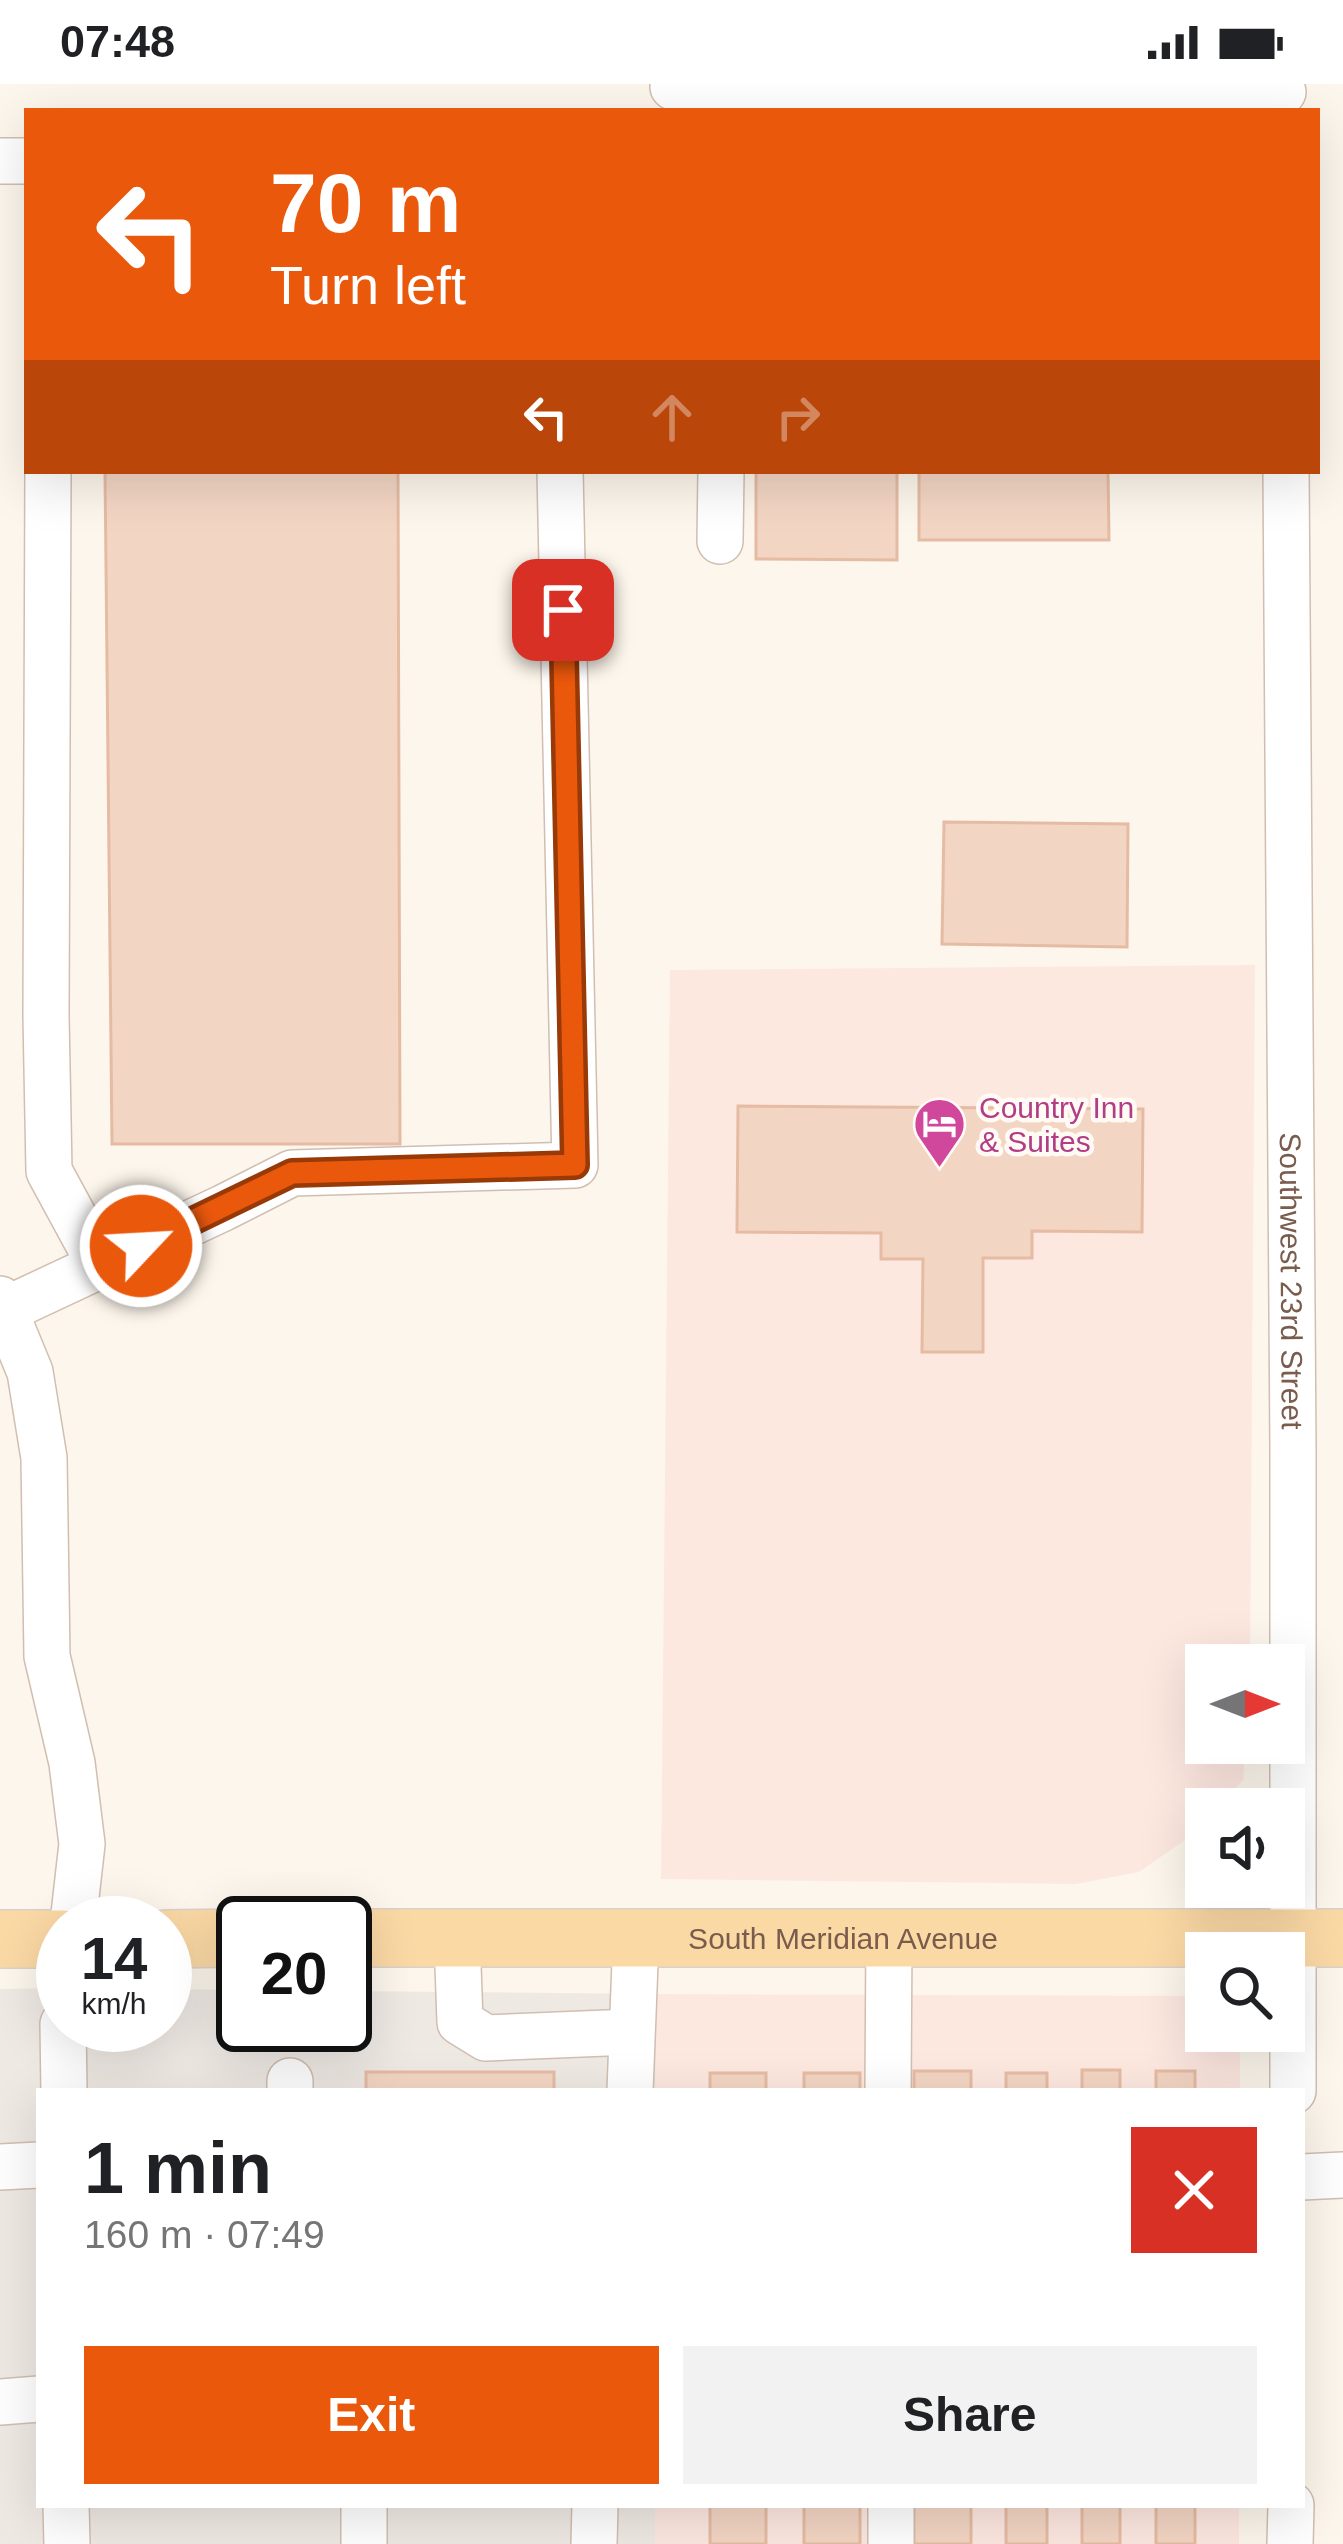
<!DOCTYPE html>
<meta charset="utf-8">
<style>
:root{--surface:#fff;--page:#f2f2f2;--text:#202124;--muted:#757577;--accent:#ea580c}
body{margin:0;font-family:Arial,sans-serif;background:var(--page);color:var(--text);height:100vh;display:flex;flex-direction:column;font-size:45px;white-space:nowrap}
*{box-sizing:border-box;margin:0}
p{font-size:39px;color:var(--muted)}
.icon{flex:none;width:66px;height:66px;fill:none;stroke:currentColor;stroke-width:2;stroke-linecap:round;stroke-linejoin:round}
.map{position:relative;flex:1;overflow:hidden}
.side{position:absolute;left:36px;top:2004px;width:1269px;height:420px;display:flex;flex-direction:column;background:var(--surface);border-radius:0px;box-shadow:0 12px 48px #0002}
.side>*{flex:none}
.hud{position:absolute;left:24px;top:24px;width:1296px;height:366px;border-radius:0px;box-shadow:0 12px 48px #0002;background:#ea580c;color:#fff;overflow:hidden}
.needle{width:78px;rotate:90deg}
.buttons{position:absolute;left:1185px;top:1560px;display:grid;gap:24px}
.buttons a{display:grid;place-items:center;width:120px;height:120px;border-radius:0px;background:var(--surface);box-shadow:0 12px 48px #0002;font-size:60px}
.speed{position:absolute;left:36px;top:1812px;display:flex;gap:24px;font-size:60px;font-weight:700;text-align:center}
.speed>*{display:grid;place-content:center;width:156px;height:156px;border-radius:50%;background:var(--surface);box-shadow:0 12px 48px #0002;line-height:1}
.speed small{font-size:30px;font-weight:400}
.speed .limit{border:6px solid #111;border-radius:18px;background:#fff;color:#111}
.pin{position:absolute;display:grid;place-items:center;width:102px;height:102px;color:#fff;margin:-51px;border-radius:24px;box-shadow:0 6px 18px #0006}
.me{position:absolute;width:132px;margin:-66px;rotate:65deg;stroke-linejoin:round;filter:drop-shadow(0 0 9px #0008)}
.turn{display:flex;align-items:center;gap:42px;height:252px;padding:0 48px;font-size:54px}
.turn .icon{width:156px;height:156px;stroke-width:2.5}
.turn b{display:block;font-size:84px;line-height:102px}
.lanes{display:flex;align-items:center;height:114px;padding:0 48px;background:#0003;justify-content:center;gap:60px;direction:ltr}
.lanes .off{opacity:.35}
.round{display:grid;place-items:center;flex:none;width:126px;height:126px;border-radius:0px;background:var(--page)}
.summary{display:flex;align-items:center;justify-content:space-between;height:204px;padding:0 48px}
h1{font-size:72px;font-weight:600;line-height:90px}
.primary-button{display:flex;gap:24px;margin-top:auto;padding:24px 48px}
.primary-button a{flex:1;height:138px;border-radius:0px;background:var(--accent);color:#fff;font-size:48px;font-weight:600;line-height:138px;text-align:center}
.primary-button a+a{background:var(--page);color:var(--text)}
.status{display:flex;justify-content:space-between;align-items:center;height:84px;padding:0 60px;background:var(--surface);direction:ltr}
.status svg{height:33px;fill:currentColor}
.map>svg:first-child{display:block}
.commercial{fill:#fde8e0}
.industrial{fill:#efe9e4}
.building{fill:#f3d5c3;stroke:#e6bba3;stroke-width:3}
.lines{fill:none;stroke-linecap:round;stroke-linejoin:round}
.minor-casing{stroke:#d1beb0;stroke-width:48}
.major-casing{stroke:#dad1cd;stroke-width:60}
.minor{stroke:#fff;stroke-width:45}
.major{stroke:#fbd9a5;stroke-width:57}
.route-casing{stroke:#983908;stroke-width:30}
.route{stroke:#ea580c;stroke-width:21}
.labels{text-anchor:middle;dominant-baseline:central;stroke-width:9;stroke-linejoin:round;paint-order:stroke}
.hotel-label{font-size:30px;fill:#b23c85;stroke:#fffaf3;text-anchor:start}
.street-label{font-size:30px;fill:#7a5c4d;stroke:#fffaf3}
</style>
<div class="status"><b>07:48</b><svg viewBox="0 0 49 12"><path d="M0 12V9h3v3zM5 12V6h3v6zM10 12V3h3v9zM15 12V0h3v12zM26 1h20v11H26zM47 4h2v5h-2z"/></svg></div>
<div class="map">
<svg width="1343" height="2460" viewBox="0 0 1343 2460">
<rect width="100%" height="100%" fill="#fdf6ec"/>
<!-- commercial -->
<path class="commercial" d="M1255 881 1250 1581H1206V1659H1246L1243 1696 1218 1725H1206V1738L1198 1747 1139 1788 1076 1800 661 1795 670 886Z
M656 1910 1206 1912V1947H1240V2007H656Z
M655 2421H1239V2460H655Z"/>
<!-- industrial -->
<path class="industrial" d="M63 1904V1941H165V1905L243 1906V1941H345V1907L656 1910V2007H39V2421H655V2460H0V1905Z"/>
<!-- building -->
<path class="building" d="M105 387H398L400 1060H112Z
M756 387H897V476L756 475Z
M919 387H1108L1109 456H919Z
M944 738 1128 740 1127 863 942 860Z
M738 1022 1143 1025 1142 1148 1032 1147V1174H983V1268H922L923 1175H881V1149L737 1148Z
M1082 1986H1120V2007H1082Z
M914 1987H971V2007H914Z
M1156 1987H1195V2007H1156Z
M366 1988H554V2007H366Z
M710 1989H766V2007H710Z
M804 1989H860V2007H804Z
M1006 1989H1047V2007H1006Z
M710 2421H766V2460H710Z
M804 2421H860V2460H804Z
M914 2421H971V2460H914Z
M1006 2421H1047V2460H1006Z
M1082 2421H1120V2460H1082Z
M1156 2421H1195V2460H1156Z"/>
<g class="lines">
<defs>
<g id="minor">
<path d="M673 3 1283 8"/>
<path d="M0 77H27"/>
<path d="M48 387 46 932 49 1087 100 1181"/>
<path id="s1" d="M1286 387 1293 1366V2007"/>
<path d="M720 457 721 387"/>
<path d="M0 1215 30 1288 44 1374 47 1572 72 1679 82 1760 73 1839"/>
<path d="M5 1226 223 1124 292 1089 575 1081 560 387"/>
<path d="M457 1853 460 1938 486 1954 631 1948"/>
<path d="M63 1940 64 2007"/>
<path d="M290 1997V2007"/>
<path d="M630 2007 636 1853"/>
<path d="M888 2007 889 1853"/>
<path d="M0 2083 39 2081"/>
<path d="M1302 2093 1343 2091"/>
<path d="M0 2318 39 2315"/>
<path d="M66 2421 67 2460"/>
<path d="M364 2421V2460"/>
<path d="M891 2421V2460"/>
<path d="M594 2460 595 2421"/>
<path d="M1290 2460 1291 2421"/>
</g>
<g id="major">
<path id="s2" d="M345 1854H1343"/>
<path d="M0 1855H63"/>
<path d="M165 1855 243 1854"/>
</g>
</defs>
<!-- minor casing -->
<use href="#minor" class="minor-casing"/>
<!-- major casing -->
<use href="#major" class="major-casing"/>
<!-- minor -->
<use href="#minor" class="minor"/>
<!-- major -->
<use href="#major" class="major"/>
</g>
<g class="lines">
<defs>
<path id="route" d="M141 1162 292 1089 575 1081 563 526"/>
</defs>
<!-- route casing -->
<use href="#route" class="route-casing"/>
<!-- route -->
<use href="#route" class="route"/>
</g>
<!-- icons -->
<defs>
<symbol id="hotel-pin" viewBox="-11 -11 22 30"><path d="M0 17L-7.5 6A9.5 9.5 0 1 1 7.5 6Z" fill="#d1479c" stroke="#fffaf3"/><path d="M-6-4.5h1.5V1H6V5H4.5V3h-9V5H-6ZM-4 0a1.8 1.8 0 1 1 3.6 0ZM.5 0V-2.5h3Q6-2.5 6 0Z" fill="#fff"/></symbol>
</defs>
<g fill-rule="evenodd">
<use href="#hotel-pin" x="910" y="1010" width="59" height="81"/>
</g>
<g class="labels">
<!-- hotel labels -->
<g class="hotel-label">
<text x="979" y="1023">Country Inn<tspan x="979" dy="34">&amp; Suites</tspan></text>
</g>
<!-- street labels -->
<g class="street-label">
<text stroke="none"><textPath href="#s1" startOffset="810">Southwest 23rd Street</textPath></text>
<text stroke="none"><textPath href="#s2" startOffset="498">South Meridian Avenue</textPath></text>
</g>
</g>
</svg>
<div class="buttons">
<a><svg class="needle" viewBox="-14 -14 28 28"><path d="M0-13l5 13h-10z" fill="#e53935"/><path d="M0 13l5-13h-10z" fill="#757577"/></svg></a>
<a><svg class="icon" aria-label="sound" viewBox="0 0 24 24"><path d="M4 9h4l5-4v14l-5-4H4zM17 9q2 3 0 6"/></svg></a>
<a><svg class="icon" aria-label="search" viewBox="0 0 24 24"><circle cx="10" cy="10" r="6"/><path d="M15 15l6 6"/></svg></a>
</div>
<div class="speed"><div>14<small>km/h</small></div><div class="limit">20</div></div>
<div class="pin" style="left:563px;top:526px;background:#d93025"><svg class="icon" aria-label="arrive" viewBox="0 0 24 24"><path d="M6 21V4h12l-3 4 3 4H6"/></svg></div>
<svg class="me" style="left:141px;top:1162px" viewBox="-20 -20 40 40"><circle r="17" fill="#ea580c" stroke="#fff" stroke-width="3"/><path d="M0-11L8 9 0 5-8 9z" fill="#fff"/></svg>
<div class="hud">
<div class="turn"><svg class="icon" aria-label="left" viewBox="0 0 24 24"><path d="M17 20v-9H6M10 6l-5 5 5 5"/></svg><div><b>70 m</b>Turn left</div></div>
<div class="lanes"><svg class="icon" aria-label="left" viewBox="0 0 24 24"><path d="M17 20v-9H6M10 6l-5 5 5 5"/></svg><svg class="icon off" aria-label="ahead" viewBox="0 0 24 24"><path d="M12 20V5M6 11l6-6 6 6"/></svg><svg class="icon off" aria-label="right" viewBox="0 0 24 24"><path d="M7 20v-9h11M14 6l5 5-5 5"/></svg></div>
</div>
<section class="side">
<div class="summary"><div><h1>1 min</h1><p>160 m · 07:49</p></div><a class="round" style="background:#d93025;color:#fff"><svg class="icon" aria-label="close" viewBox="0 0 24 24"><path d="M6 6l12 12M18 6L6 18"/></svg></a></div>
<div class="primary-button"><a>Exit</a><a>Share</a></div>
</section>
</div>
